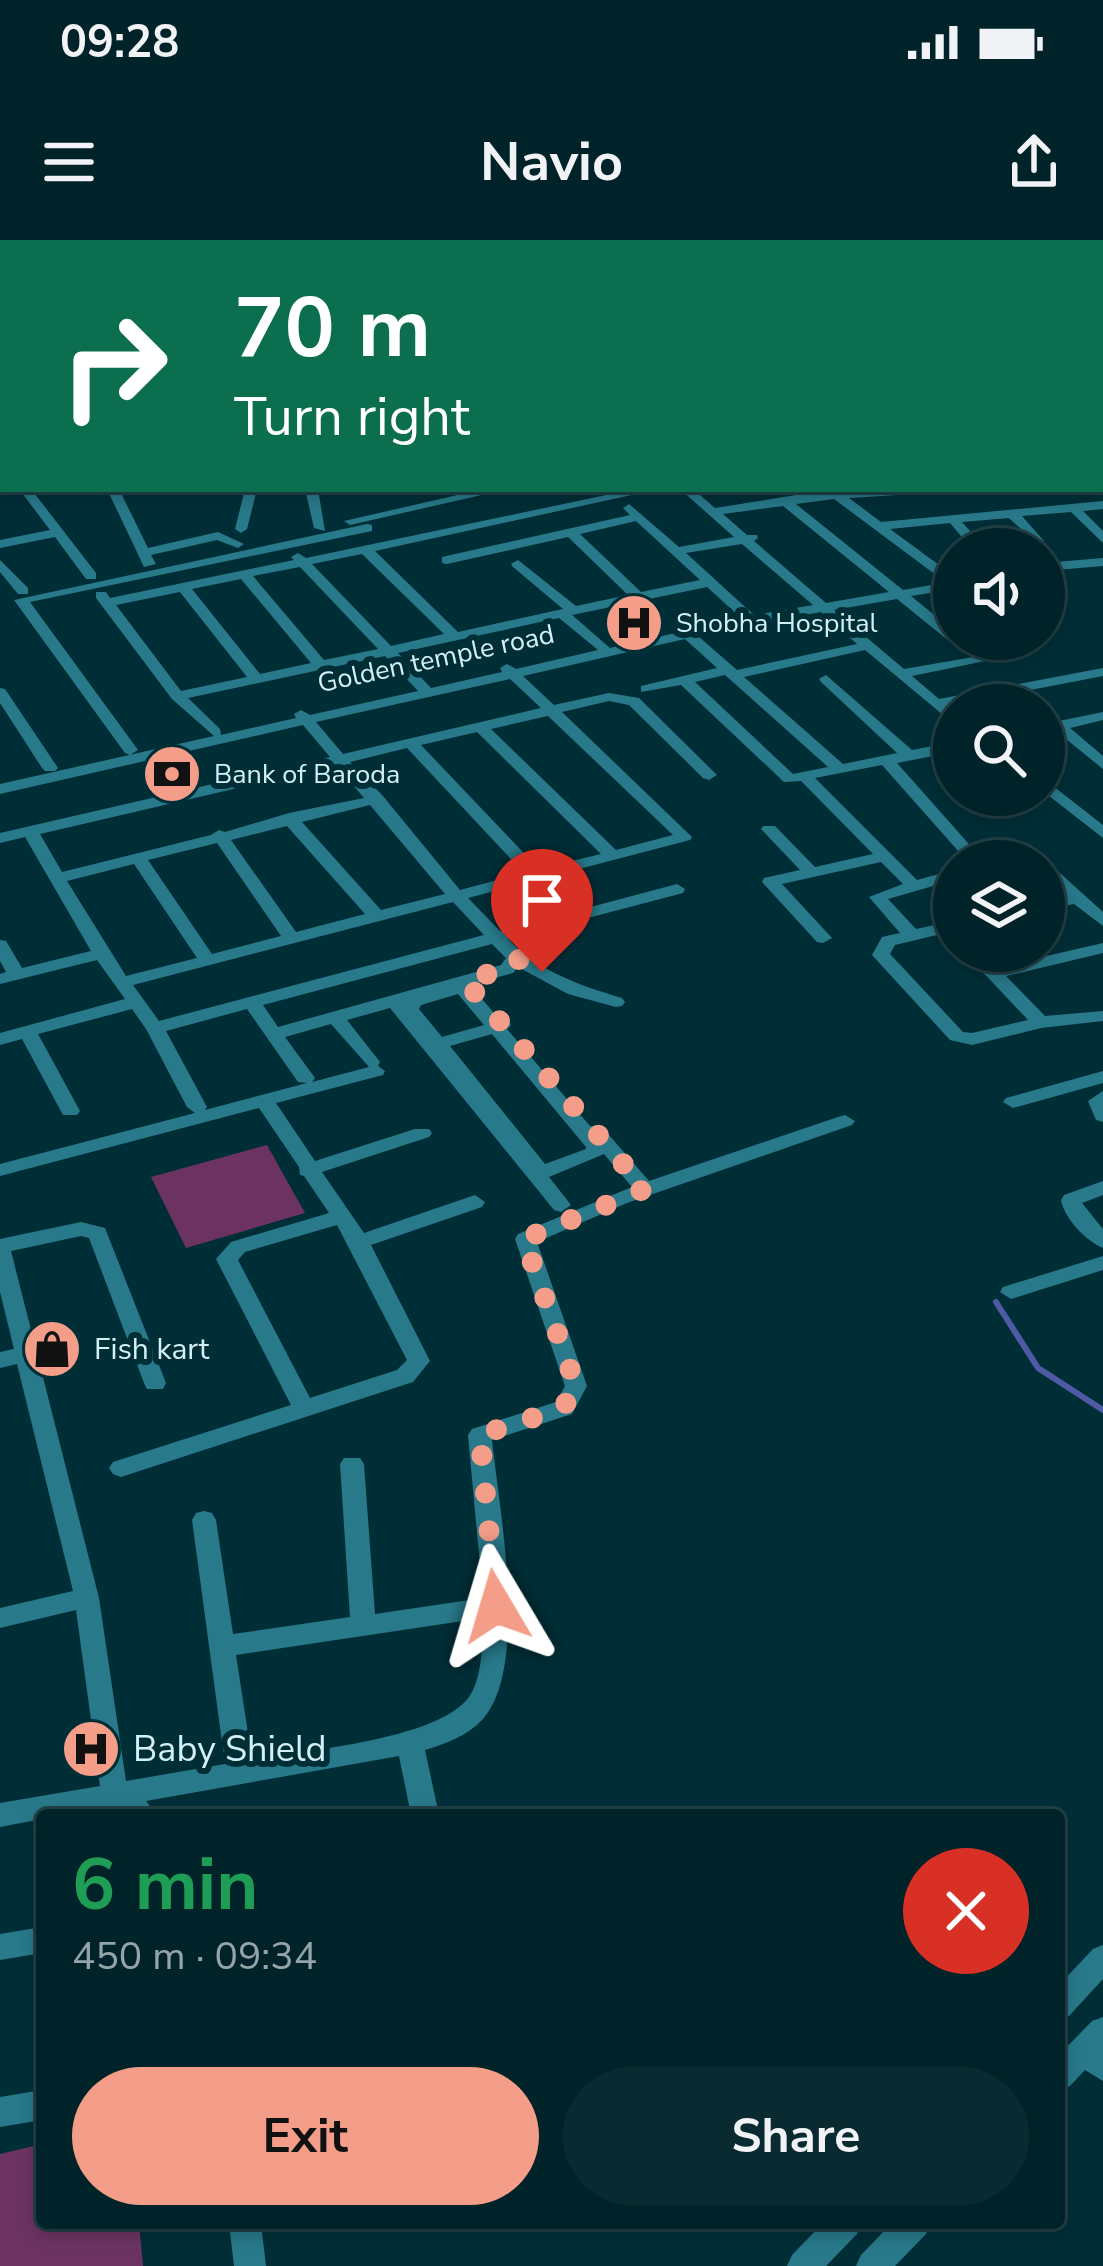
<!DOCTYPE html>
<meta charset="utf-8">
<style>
:root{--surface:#002229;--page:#0a2a31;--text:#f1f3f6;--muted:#95a4a8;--line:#223f46;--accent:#f49e89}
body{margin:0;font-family:"Nunito Sans",sans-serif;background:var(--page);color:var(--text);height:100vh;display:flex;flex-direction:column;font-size:45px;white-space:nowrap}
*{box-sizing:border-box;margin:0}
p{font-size:39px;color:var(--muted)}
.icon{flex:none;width:66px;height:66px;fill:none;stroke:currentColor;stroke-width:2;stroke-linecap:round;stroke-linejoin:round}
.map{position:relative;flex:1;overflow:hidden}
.sheet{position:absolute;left:36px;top:1569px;width:1029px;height:420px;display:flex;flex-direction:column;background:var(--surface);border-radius:12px;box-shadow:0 6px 18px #0003,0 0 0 3px var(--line)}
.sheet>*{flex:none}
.guide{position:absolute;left:0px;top:0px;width:1104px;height:252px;box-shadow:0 6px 18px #0003,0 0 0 3px var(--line);background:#0b6e4f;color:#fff;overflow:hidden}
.controls{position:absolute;left:933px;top:288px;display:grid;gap:24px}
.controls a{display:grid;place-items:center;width:132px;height:132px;border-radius:50%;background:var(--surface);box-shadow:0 6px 18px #0003,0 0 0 3px var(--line);font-size:60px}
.pin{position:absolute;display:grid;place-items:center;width:102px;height:102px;color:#fff;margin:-123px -51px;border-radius:50% 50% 50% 0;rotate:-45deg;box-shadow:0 0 12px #0007}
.pin .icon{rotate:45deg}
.me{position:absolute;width:132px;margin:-66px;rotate:353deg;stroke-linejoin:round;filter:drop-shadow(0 0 9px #0008)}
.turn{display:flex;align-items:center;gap:42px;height:252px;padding:0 36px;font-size:54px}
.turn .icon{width:156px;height:156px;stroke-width:2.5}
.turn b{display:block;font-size:84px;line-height:102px}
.round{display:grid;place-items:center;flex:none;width:126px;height:126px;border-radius:63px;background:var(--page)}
.summary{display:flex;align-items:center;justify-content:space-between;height:204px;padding:0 36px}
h1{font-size:72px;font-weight:700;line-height:90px;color:#1e9e55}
.cta{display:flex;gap:24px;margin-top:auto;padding:24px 36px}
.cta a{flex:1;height:138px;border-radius:72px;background:var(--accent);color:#111;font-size:48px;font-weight:700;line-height:138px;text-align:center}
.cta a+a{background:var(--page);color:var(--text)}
.status{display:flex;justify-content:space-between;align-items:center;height:84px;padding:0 60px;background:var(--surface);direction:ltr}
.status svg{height:33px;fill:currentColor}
header{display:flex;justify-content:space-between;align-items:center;height:156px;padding:0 36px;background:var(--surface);font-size:54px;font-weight:700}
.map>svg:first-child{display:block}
.green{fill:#6c3362}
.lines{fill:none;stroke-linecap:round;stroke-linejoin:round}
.stream{stroke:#4f5aa4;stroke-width:6}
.minor{fill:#28798a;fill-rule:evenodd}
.route{stroke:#f49e89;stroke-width:21;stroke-dasharray:0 37.8}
.labels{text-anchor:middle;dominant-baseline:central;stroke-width:12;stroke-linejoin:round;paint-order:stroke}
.far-poi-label{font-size:27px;fill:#d4f0f7;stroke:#002e37;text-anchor:start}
.far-street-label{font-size:27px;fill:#d4f0f7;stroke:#002e37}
.poi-label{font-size:30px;fill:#d4f0f7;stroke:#002e37;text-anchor:start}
.near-poi-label{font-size:36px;fill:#d4f0f7;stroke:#002e37;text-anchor:start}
</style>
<div class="status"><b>09:28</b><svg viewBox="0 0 49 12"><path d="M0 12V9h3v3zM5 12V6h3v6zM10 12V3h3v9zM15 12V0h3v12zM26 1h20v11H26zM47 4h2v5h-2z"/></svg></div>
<header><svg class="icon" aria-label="menu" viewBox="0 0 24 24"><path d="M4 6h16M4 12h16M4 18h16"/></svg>Navio<svg class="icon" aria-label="share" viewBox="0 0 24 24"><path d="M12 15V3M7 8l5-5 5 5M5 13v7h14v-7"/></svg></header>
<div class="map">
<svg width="1103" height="2026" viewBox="0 0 1103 2026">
<rect width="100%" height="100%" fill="#002e37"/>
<!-- green -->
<path class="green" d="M267 905 305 973 186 1008 151 937Z
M42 1904V1983H139L143 2026H0V1914Z"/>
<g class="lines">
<!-- stream -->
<path class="stream" d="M996 1062 1038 1128 1103 1170"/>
<!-- minor -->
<path class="minor" d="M7 0H17V3H7Z
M393 0H405L409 3H397Z
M573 0H585L589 3H577Z
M620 0H632L635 3H623Z
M689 0H700L703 3H692Z
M747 0H757L760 3H750Z
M1103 13V19L1101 20V14Z
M0 23H3V29H0Z
M3 43V49L0 50V44Z
M1101 46H1103V53H1101Z
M1101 80H1103V87H1101Z
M1101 116H1103V122H1101Z
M0 134H3L0 141Z
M1101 167H1103V174H1101Z
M0 227H3V235H0Z
M1101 228 1103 229V238L1101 237Z
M19 249H31L96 333V339H86L55 297 0 308V300L50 290Z
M107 249H119L148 308 218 292 244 304 238 308 217 300 151 315 156 324 144 327Z
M245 249H257L247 289 241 293 235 289Z
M305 249H349L319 255 325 291 314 288Z
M484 249H508L350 285 344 281Z
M635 249H659L375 311 458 392 563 369 513 327 511 324 518 320 576 366 628 355 568 297 447 324 442 323V317L630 275 623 268 629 264 679 307 734 297 680 249H693L715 268 834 249H936L930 253 849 258 881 282 1103 261V269L1083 271 1103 291V303L1071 272 1022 276 1044 301 1038 305 1009 278 962 282 986 309H972L950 283 890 289 954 336 951 341H954V349L911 356 954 391V399L959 401H949L897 359 834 370 904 429 985 415V421L912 436 939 459 1103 428V436L947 466 954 472V484L865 410 744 437 843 524 897 513 821 442 819 439 826 435 912 510 954 502V512L897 523 984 621H967L882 525 815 538 917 640 954 630V640L888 659 916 689 949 682 954 683V697L945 693 895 705 890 714 963 792 972 793 1028 780 963 711H982L998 727 1103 703V713L1006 736 1045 776 1103 771V781L1041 788 972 805 950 800 872 715 882 697 900 693 869 657 903 644 881 622 782 644 832 698 823 703 817 702 762 642 764 638 800 630 761 589 763 586H775L815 627 873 614 801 541 784 542 681 445 641 452V446L717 428 685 399 523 436 554 465 609 453 639 458 717 535 709 540 703 538 629 465 609 461 562 472 692 597 690 600 468 658 500 691 677 644 685 649 683 653 508 699C538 731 581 746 622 758L625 762 622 766 616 767 568 754 518 727 513 733 470 745 500 780 509 781 511 785 507 789 590 886 602 887 649 941 838 877 845 875 855 881 852 885 627 963 537 1002 587 1146 572 1174 492 1200C499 1268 530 1428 482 1480 467 1496 445 1504 425 1510L439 1575H411L399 1516 146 1561 157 1575H123L113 1567 67 1575H42V1579L0 1587V1563L100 1546 76 1370 0 1388V1368L73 1351 17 1124 0 1128V1112L14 1109 0 1052V999L81 982 105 988 166 1143 163 1149H147L144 1143 89 998 81 996 11 1011 99 1358 126 1541 225 1524 192 1280 196 1273 204 1271 212 1273 216 1280 233 1394 350 1377 340 1224 344 1218H360L364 1224 375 1374 483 1358 468 1195 472 1189 556 1162 565 1146 515 999 518 994 632 947 604 914 549 937 571 965 561 972 554 970 390 768 347 780 380 822 378 826 385 831 383 835 276 863 315 921 415 889H429L432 893 429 897 322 932 364 993 475 955 485 962 482 967 371 1005 430 1121 413 1142 121 1237 113 1234 109 1228 113 1222 291 1165 216 1019 231 1002 329 973 304 936 300 935 299 927 259 868 0 936V924L195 873 187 867 146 789 132 769 38 794 80 871 77 875H63L22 799 0 805V793L125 759 97 720 0 744V734L6 732 0 721V700L6 701 22 728 91 711 25 597 0 603V593L330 517 303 485 0 554V544L214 496 172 459 96 358V352H106L110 358 294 320 291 317 298 313 306 318ZM834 259 944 341 949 342 903 350 796 264ZM783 266 889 352 826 363 754 301 758 298 757 295H747L723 274ZM636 281 700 340 641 352 580 294ZM742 304 813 365 754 375 686 313ZM362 314 444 394 391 406 312 324ZM300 327 378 409 324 420 253 336ZM241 339 311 423 260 434 192 349ZM707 347 741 378 610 408 572 375ZM180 352 247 437 181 451 116 365ZM821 372 857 404 737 430 698 396ZM559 378 598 410 516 429 507 424 500 428 502 432 431 448 398 413ZM385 416 418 451 310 475 301 470 294 474 296 478 221 495 220 489 188 458ZM725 435 828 527 793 534 695 442ZM510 439 541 468 343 514 316 482ZM548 476 673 595 616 610 491 489ZM477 492 601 614 539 629 421 505ZM407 508 524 633 460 650 383 556 350 522ZM336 525 364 558 289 573 225 592 219 590 211 595 62 632 40 594ZM370 565 445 654 381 670 302 582ZM287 586 365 674 296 692 231 600ZM217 603 281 696 212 714 148 620ZM134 624 197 718 126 736 67 641ZM453 662 484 695 159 781 133 745ZM492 704 506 718 501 725 278 787 263 765ZM458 754 484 785 442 797 419 769 421 765ZM247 769 298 842 307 843 205 870 207 867 166 791ZM331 784 369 827 312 842 315 838 285 797ZM492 794 586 907V909L545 924 450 806ZM337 985 407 1120 397 1130 310 1158 238 1020 245 1012ZM483 1378C482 1402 483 1431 472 1452 449 1499 302 1511 252 1519L236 1415Z
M367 284 372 285V291L30 362 138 510 130 515 125 513 14 360Z
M1103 318V326L1044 331V323Z
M0 320 28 348V354H18L0 332Z
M0 448 5 449 58 528 55 531H45L42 528 0 463Z
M1103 472V480L1070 488 1103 516V529L1056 491 1044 494V484Z
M1044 539 1103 585V598L1044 552Z
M1044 623 1050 624 1103 672V686L1074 664 1044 670V660L1065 656 1044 637Z
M1103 831V843L1013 868 1003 862 1006 858Z
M1103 851V882L1096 880 1088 861Z
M1103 941V955L1082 963 1103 989V1008C1086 1001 1064 978 1061 960L1064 955Z
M1103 1016V1030L1011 1059 1000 1052 1003 1047Z
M42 1687V1713L0 1720V1694Z
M1103 1705V1739L1069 1776 1059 1780V1745L1093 1709Z
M1103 1777V1841L1085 1830 1070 1846 1059 1851V1815L1092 1781Z
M42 1850V1880L0 1887V1857Z
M229 1983H261L266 2026H234Z
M823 1983H862L857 1994 826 2026H787L792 2015Z
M892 1983H931L926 1994 895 2026H856L861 2015Z"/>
</g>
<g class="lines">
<!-- route -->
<path class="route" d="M496 1366 480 1195 563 1168 576 1146 524 999 645 949 465 741 507 728 516 718 542 732"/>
</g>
<!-- icons -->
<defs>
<symbol id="hospital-disc" viewBox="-11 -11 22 22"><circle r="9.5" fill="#f49e89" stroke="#002e37"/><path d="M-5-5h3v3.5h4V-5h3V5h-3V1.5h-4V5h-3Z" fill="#111"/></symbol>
<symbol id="bank-disc" viewBox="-11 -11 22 22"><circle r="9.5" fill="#f49e89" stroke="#002e37"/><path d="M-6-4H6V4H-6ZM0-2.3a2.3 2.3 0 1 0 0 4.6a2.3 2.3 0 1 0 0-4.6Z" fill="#111"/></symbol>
<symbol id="shop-disc" viewBox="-11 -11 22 22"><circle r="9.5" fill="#f49e89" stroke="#002e37"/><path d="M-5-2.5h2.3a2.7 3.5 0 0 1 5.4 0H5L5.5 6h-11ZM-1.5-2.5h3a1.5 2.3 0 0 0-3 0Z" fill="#111"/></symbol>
</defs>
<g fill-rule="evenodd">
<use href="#hospital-disc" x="601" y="350" width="66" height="66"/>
<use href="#bank-disc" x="139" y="501" width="66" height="66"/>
<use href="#shop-disc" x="19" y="1076" width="66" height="66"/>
<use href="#hospital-disc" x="58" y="1476" width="66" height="66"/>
</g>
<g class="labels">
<!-- far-poi labels -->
<g class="far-poi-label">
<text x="676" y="383">Shobha Hospital</text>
<text x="214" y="534">Bank of Baroda</text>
</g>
<!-- far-street labels -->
<g class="far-street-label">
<text transform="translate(436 419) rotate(-12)">Golden temple road</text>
</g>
<!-- poi labels -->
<g class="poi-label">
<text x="94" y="1109">Fish kart</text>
</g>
<!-- near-poi labels -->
<g class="near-poi-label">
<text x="133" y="1509">Baby Shield</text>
</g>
</g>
</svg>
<div class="controls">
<a><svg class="icon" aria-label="sound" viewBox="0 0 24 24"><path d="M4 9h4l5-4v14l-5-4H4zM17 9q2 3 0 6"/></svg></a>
<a><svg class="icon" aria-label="search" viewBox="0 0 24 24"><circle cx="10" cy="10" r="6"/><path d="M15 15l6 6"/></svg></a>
<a><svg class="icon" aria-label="layers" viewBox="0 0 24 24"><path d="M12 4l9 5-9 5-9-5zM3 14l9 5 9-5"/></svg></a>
</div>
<div class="pin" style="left:542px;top:732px;background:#d93025"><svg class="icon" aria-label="arrive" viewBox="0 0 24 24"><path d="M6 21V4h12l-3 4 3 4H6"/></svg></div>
<svg class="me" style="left:496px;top:1366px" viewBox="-20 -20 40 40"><path d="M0-17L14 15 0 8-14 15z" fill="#f49e89" stroke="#fff" stroke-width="4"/></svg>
<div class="guide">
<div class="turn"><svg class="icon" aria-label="right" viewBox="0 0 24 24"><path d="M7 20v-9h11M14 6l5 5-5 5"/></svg><div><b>70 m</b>Turn right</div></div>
</div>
<section class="sheet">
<div class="summary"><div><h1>6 min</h1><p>450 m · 09:34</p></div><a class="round" style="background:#d93025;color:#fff"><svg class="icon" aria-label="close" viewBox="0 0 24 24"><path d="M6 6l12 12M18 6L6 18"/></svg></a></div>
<div class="cta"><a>Exit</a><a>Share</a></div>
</section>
</div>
